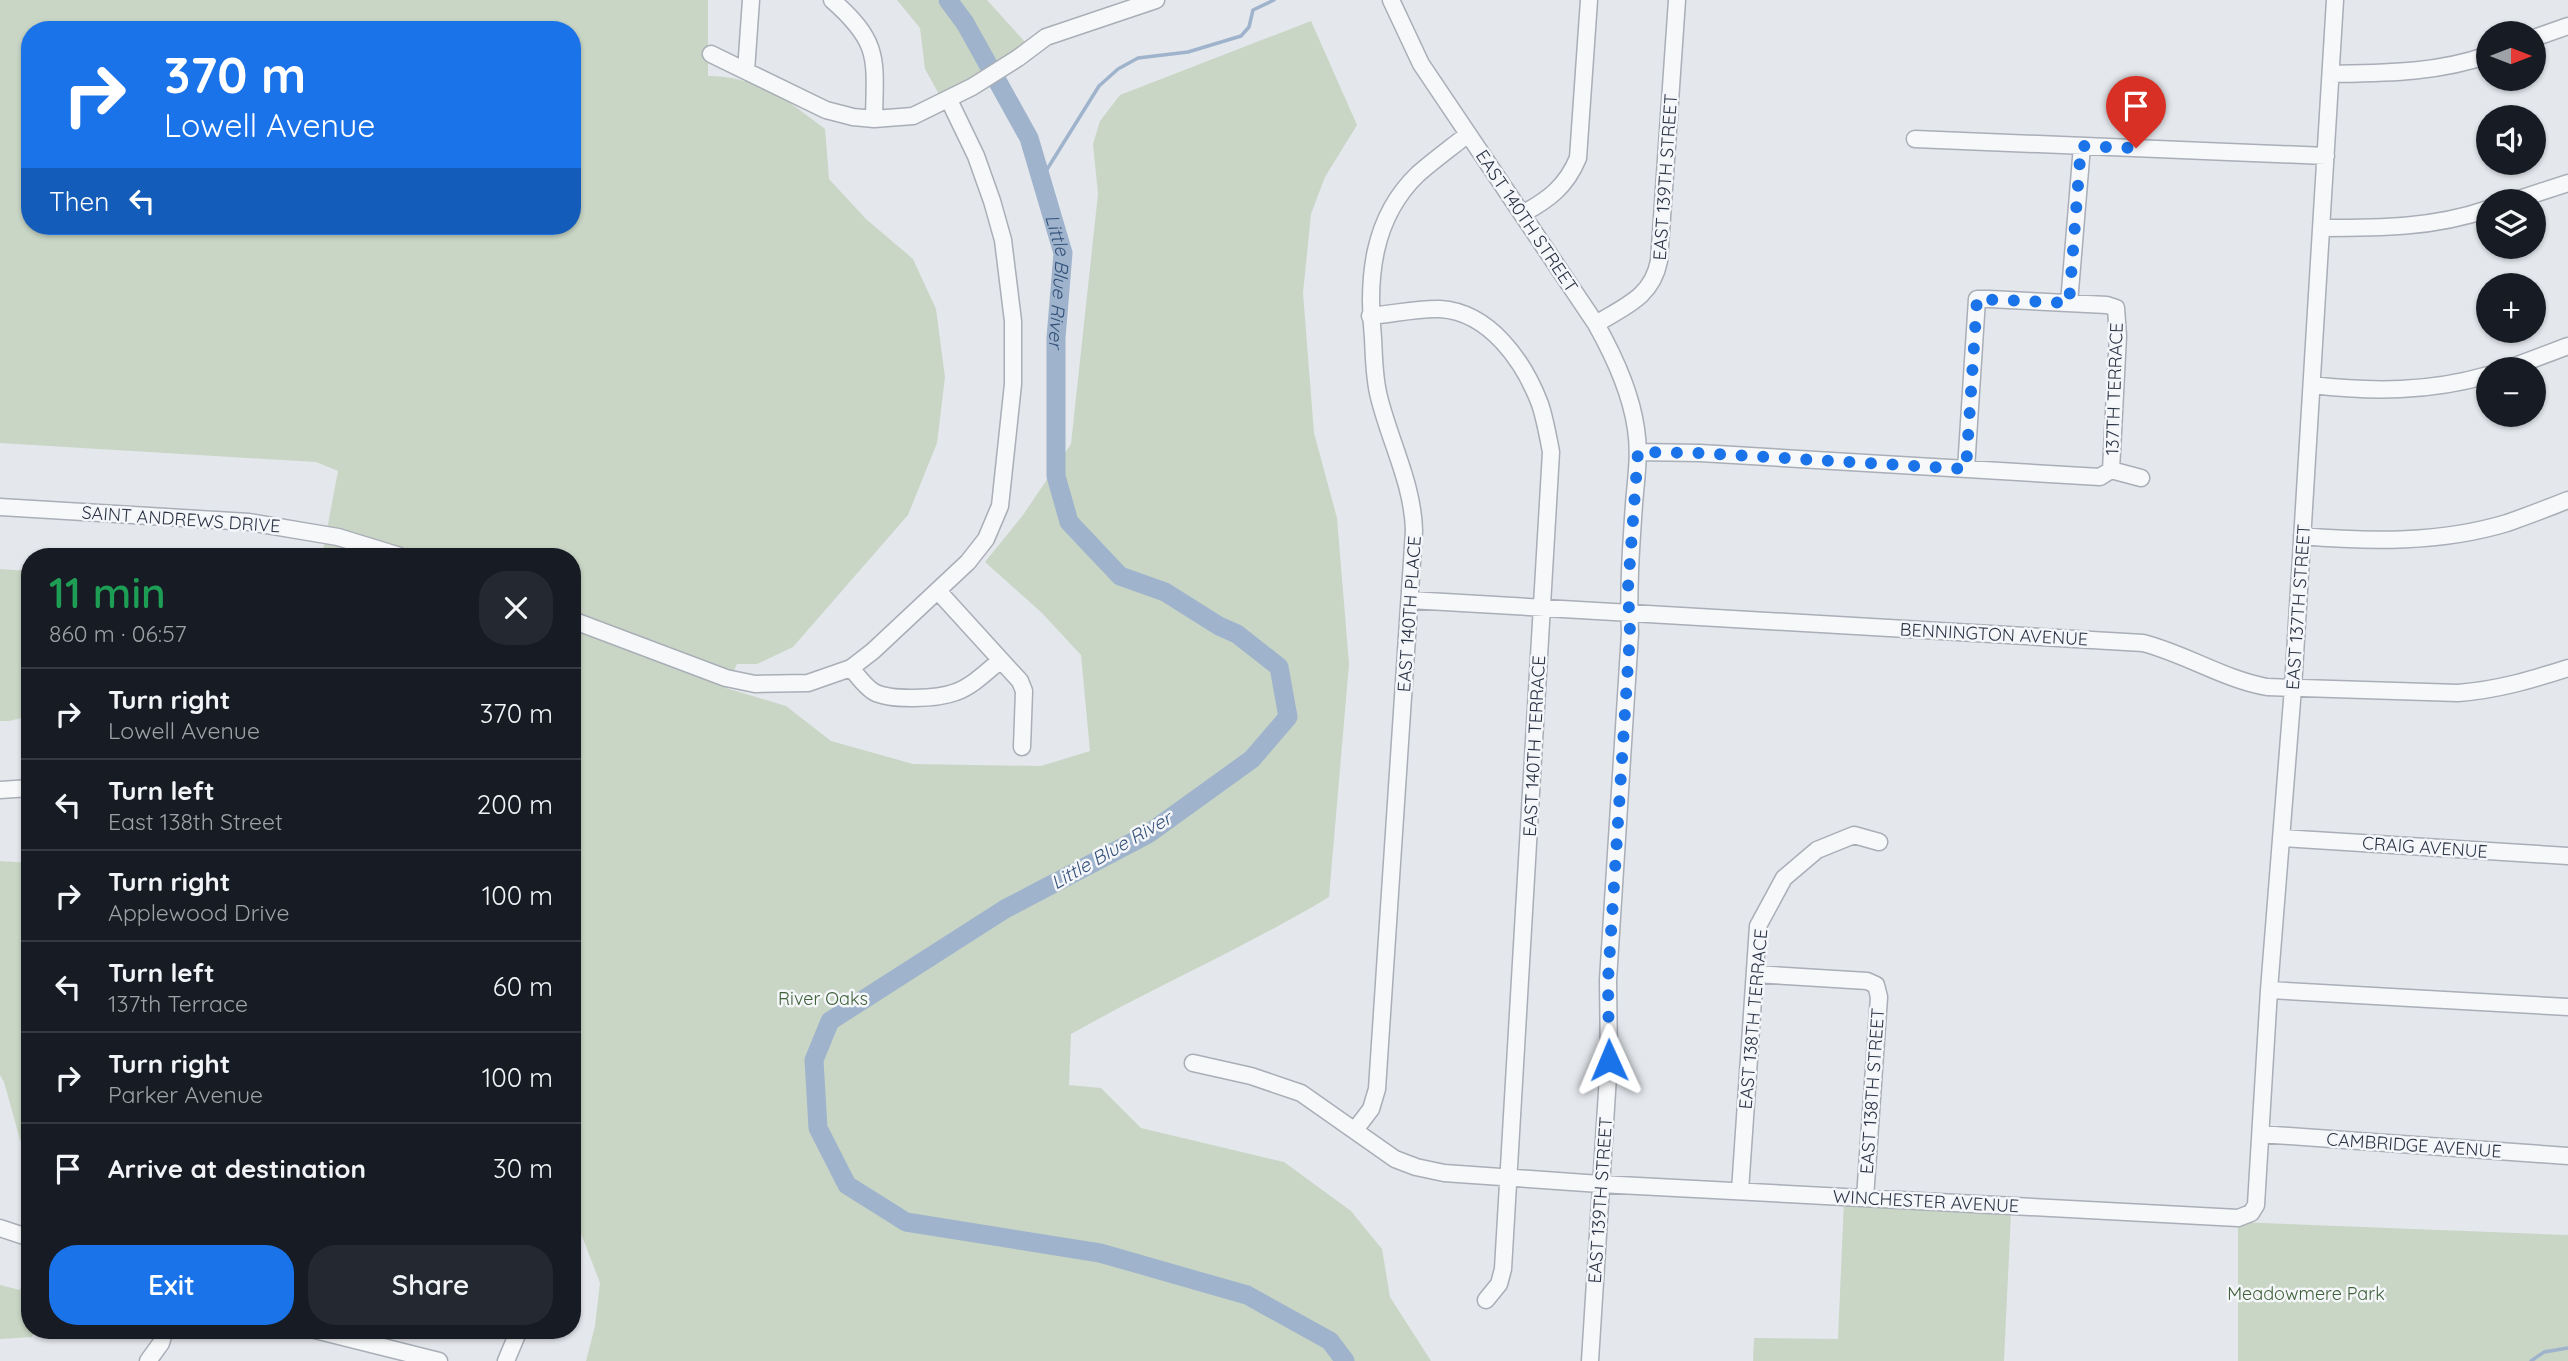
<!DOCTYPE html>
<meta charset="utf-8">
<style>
:root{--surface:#171b24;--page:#242831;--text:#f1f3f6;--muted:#9ea1a6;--line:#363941;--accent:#1a73e8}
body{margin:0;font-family:Quicksand,sans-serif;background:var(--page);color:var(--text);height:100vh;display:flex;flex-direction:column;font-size:26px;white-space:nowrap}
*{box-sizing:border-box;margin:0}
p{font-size:23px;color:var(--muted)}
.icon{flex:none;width:38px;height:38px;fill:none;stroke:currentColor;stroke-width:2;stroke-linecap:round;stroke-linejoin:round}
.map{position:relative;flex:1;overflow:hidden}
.drawer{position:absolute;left:21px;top:548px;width:560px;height:791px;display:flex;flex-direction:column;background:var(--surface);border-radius:28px;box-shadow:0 2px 5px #0004}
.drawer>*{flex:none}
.top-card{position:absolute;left:21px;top:21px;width:560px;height:214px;border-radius:28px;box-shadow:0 2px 5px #0004;background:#1a73e8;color:#fff;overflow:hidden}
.needle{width:46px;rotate:90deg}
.tools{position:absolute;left:2476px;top:21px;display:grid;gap:14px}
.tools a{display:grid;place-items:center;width:70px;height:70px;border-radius:50%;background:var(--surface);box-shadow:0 2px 5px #0004;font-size:35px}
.pin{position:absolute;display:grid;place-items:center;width:60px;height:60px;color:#fff;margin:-72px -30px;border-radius:50% 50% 50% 0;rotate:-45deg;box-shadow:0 0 7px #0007}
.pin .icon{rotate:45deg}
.me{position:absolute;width:77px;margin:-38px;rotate:359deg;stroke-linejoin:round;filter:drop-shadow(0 0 5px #0008)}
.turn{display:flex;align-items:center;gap:24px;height:147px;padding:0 28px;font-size:32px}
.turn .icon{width:91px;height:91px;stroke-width:2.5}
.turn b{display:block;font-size:49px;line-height:60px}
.then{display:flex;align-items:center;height:66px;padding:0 28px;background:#0003;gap:14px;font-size:26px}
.round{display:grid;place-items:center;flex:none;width:74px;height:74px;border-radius:28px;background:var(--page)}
.summary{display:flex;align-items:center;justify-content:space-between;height:119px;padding:0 28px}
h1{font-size:42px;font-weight:600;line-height:52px;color:#1e9e55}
.action{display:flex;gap:14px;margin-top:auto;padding:14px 28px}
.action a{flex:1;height:80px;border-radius:28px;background:var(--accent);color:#fff;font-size:28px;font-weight:600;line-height:80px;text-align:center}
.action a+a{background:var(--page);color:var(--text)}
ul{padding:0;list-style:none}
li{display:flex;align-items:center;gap:21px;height:91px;padding:0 28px;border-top:2px solid var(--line)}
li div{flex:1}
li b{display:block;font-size:26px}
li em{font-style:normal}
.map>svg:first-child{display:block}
.green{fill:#c9d6c5;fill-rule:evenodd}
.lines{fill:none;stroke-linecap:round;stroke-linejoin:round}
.stream{stroke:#9fb4cc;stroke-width:3.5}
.river{stroke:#9fb4cc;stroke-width:19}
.minor-casing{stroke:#a9aeb7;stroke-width:19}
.minor{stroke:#f7f8fa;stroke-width:16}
.route{stroke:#1a73e8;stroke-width:12;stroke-dasharray:0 21.6}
.labels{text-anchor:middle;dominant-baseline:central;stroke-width:5;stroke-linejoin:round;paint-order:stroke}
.street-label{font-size:18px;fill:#2b3445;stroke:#f4f6f9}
.park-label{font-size:18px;fill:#3f6138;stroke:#f4f6f9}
.water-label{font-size:19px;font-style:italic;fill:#34527a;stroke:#f4f6f9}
</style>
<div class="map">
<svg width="2568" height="1361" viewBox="0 0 2568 1361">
<rect width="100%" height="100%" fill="#e4e7ec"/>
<!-- green -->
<path class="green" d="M0 0H708V76C760 77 785 99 825 129L829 179 866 219 913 259 936 309 945 377 937 443 908 515 793 647 757 664H737L726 688 786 706 831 741 913 764 1041 766 1090 751 1081 655 1041 612 985 562 1023 515 1071 444 1098 194 1093 144 1100 121 1120 95 1311 21 1357 125 1325 177 1311 214 1303 293 1314 433 1337 518 1349 664 1329 897C1246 947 1156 986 1071 1034L1069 1085 1101 1088 1141 1128 1284 1162 1351 1211 1382 1249 1390 1297 1431 1361H586L595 1326 600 1283 572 1210V556H322L338 471 316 462 0 443ZM30 30H572V226H30Z
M897 0H987L1026 43 940 96 925 69 920 28Z
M0 569 30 571V716L9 721H0Z
M0 861 30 863V1225L26 1161 4 1082 0 1075Z
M1844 1200 2011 1213 2004 1361H1753L1754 1338 1838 1339Z
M2238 1222 2568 1235V1361H2238Z
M30 1253V1330H34L32 1337 0 1339V1285L20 1290Z"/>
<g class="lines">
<!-- stream -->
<path class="stream" d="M1041 179 1099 86 1118 69 1138 58 1188 52 1241 36 1249 27 1253 10 1274 0
M2531 1361 2544 1352 2568 1348"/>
<!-- river -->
<path class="river" id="s1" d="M948 0 965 23 1029 138 1063 253 1056 338V476L1069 522 1120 576 1165 592 1219 626 1237 634 1279 667 1288 717 1252 759 1148 834 1005 909 830 1021 814 1060 818 1128 847 1185 906 1222 1100 1253 1247 1295 1330 1341 1345 1361"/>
<defs>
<path id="minor" d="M832 0C881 43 875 59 874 119
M1391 0 1421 64 1596 324C1614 356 1631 393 1636 429 1640 454 1636 479 1634 504 1631 547 1628 589 1630 633L1608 980 1609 1060 1590 1361
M2534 38 2568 26
M711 54 826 110 853 117 874 119 913 116 972 87 1018 58 1046 37 1156 0
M746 71 751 0
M2331 74C2384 73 2438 73 2488 55
M1915 139 2326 156
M2513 201 2568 183
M1522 214C1548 200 1566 187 1578 158L1589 0
M2321 228C2378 228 2434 228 2488 209
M2069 303 2082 146
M1370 316C1393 314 1418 308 1440 309 1490 312 1524 362 1540 404 1545 419 1548 436 1551 452L1503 1269 1499 1284 1486 1300
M1596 324C1625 306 1652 297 1659 261L1677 0
M2507 369 2568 346
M2312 385C2372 392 2430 392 2488 375
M1638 452 1700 453 2100 477 2111 470 2141 478
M1966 469 1977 299H1989L2107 305 2116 308 2118 336 2111 470
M0 507 249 522 338 537 400 556
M2302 536C2370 542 2441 543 2507 523 2527 516 2548 508 2568 500
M938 591 1020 681 1024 691 1022 747
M1410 600 2143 643C2186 654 2223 679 2267 687L2458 693C2497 690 2531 680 2568 668
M572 620 726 678 755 684 808 683 851 668 873 651 968 562 986 539 1000 506 1013 384V321L1003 240 992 201 976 156 949 100
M851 668C858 676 864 686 874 692 891 701 938 699 956 692 973 686 987 671 1001 660
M0 790 30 788
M2281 838 2568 856
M1755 974 1867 981 1876 985 1879 997 1865 1198
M2269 990 2568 1007
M1193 1063 1251 1076 1301 1093 1395 1159 1416 1167 1444 1173 1600 1184 2238 1218 2251 1213 2256 1205 2269 990 2293 688 2335 0
M1355 1130 1371 1109 1377 1089 1414 531C1413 484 1390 442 1379 397 1374 378 1374 357 1373 338 1367 279 1372 218 1418 174 1434 160 1452 147 1468 134
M2261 1134 2568 1156
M1740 1191 1758 926 1784 878 1817 850 1854 835 1879 842
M0 1228 30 1238
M315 1330 439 1361
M148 1361 161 1343 165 1330
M506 1361 519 1330"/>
</defs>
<!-- minor casing -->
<use href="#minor" class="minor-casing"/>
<!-- minor -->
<use href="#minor" class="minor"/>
</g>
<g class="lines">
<!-- route -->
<path class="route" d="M1609 1060 1608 980 1630 633 1628 588 1638 452 1700 453 1966 469 1977 299 2069 303 2081 146 2136 148"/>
</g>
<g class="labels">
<!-- street labels -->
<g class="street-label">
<text transform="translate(1665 177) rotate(-86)">EAST 139TH STREET</text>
<text transform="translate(1527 221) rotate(56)">EAST 140TH STREET</text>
<text transform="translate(2114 389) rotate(-88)">137TH TERRACE</text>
<text transform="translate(181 519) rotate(4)">SAINT ANDREWS DRIVE</text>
<text transform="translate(2298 607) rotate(-86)">EAST 137TH STREET</text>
<text transform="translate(1409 614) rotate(-86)">EAST 140TH PLACE</text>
<text transform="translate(1994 634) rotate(3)">BENNINGTON AVENUE</text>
<text transform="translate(1534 746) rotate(-87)">EAST 140TH TERRACE</text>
<text transform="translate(2425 847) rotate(4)">CRAIG AVENUE</text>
<text transform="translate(1753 1019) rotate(-85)">EAST 138TH TERRACE</text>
<text transform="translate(1872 1091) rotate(-86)">EAST 138TH STREET</text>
<text transform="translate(2414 1145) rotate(4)">CAMBRIDGE AVENUE</text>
<text transform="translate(1600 1200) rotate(-86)">EAST 139TH STREET</text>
<text transform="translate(1926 1201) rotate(3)">WINCHESTER AVENUE</text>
</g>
<!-- park labels -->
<g class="park-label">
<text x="823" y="998">River Oaks</text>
<text x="2306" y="1293">Meadowmere Park</text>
</g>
<!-- water labels -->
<g class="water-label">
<text stroke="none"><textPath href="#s1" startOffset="308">Little Blue River</textPath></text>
<text transform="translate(1111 850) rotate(-30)">Little Blue River</text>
</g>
</g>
</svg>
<div class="tools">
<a><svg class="needle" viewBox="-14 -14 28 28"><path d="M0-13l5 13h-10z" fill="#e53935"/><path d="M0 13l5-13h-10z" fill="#9ea1a6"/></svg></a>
<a><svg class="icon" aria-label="sound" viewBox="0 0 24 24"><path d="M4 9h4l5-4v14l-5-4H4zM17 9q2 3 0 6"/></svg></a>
<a><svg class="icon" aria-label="layers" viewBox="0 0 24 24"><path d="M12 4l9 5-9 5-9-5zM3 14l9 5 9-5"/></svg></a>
<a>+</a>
<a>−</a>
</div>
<div class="pin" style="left:2136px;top:148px;background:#d93025"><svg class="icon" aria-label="arrive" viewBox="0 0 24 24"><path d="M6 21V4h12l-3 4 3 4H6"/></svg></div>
<svg class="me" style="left:1609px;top:1060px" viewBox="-20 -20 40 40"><path d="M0-17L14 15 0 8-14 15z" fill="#1a73e8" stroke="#fff" stroke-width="4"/></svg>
<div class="top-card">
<div class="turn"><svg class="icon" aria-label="right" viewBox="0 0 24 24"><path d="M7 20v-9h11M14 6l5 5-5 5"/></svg><div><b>370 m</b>Lowell Avenue</div></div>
<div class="then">Then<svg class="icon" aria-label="left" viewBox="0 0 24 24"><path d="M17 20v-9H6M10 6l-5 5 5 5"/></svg></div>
</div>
<section class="drawer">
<div class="summary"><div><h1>11 min</h1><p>860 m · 06:57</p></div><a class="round"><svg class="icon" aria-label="close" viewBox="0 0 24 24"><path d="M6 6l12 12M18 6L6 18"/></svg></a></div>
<ul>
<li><svg class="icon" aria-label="right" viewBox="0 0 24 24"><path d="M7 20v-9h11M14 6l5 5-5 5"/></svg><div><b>Turn right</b><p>Lowell Avenue</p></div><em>370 m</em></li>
<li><svg class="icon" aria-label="left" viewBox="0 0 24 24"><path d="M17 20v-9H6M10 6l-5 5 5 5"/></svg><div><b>Turn left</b><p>East 138th Street</p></div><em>200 m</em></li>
<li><svg class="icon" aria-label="right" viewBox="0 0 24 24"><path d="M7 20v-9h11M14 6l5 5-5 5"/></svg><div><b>Turn right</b><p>Applewood Drive</p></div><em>100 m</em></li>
<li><svg class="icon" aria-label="left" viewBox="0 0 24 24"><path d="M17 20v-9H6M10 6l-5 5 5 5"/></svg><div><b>Turn left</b><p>137th Terrace</p></div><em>60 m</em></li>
<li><svg class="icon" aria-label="right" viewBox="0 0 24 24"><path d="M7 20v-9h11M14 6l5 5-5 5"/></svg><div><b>Turn right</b><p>Parker Avenue</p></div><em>100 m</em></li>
<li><svg class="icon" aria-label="arrive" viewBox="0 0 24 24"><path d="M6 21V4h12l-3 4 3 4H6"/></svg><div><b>Arrive at destination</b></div><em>30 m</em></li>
</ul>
<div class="action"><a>Exit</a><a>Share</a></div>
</section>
</div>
